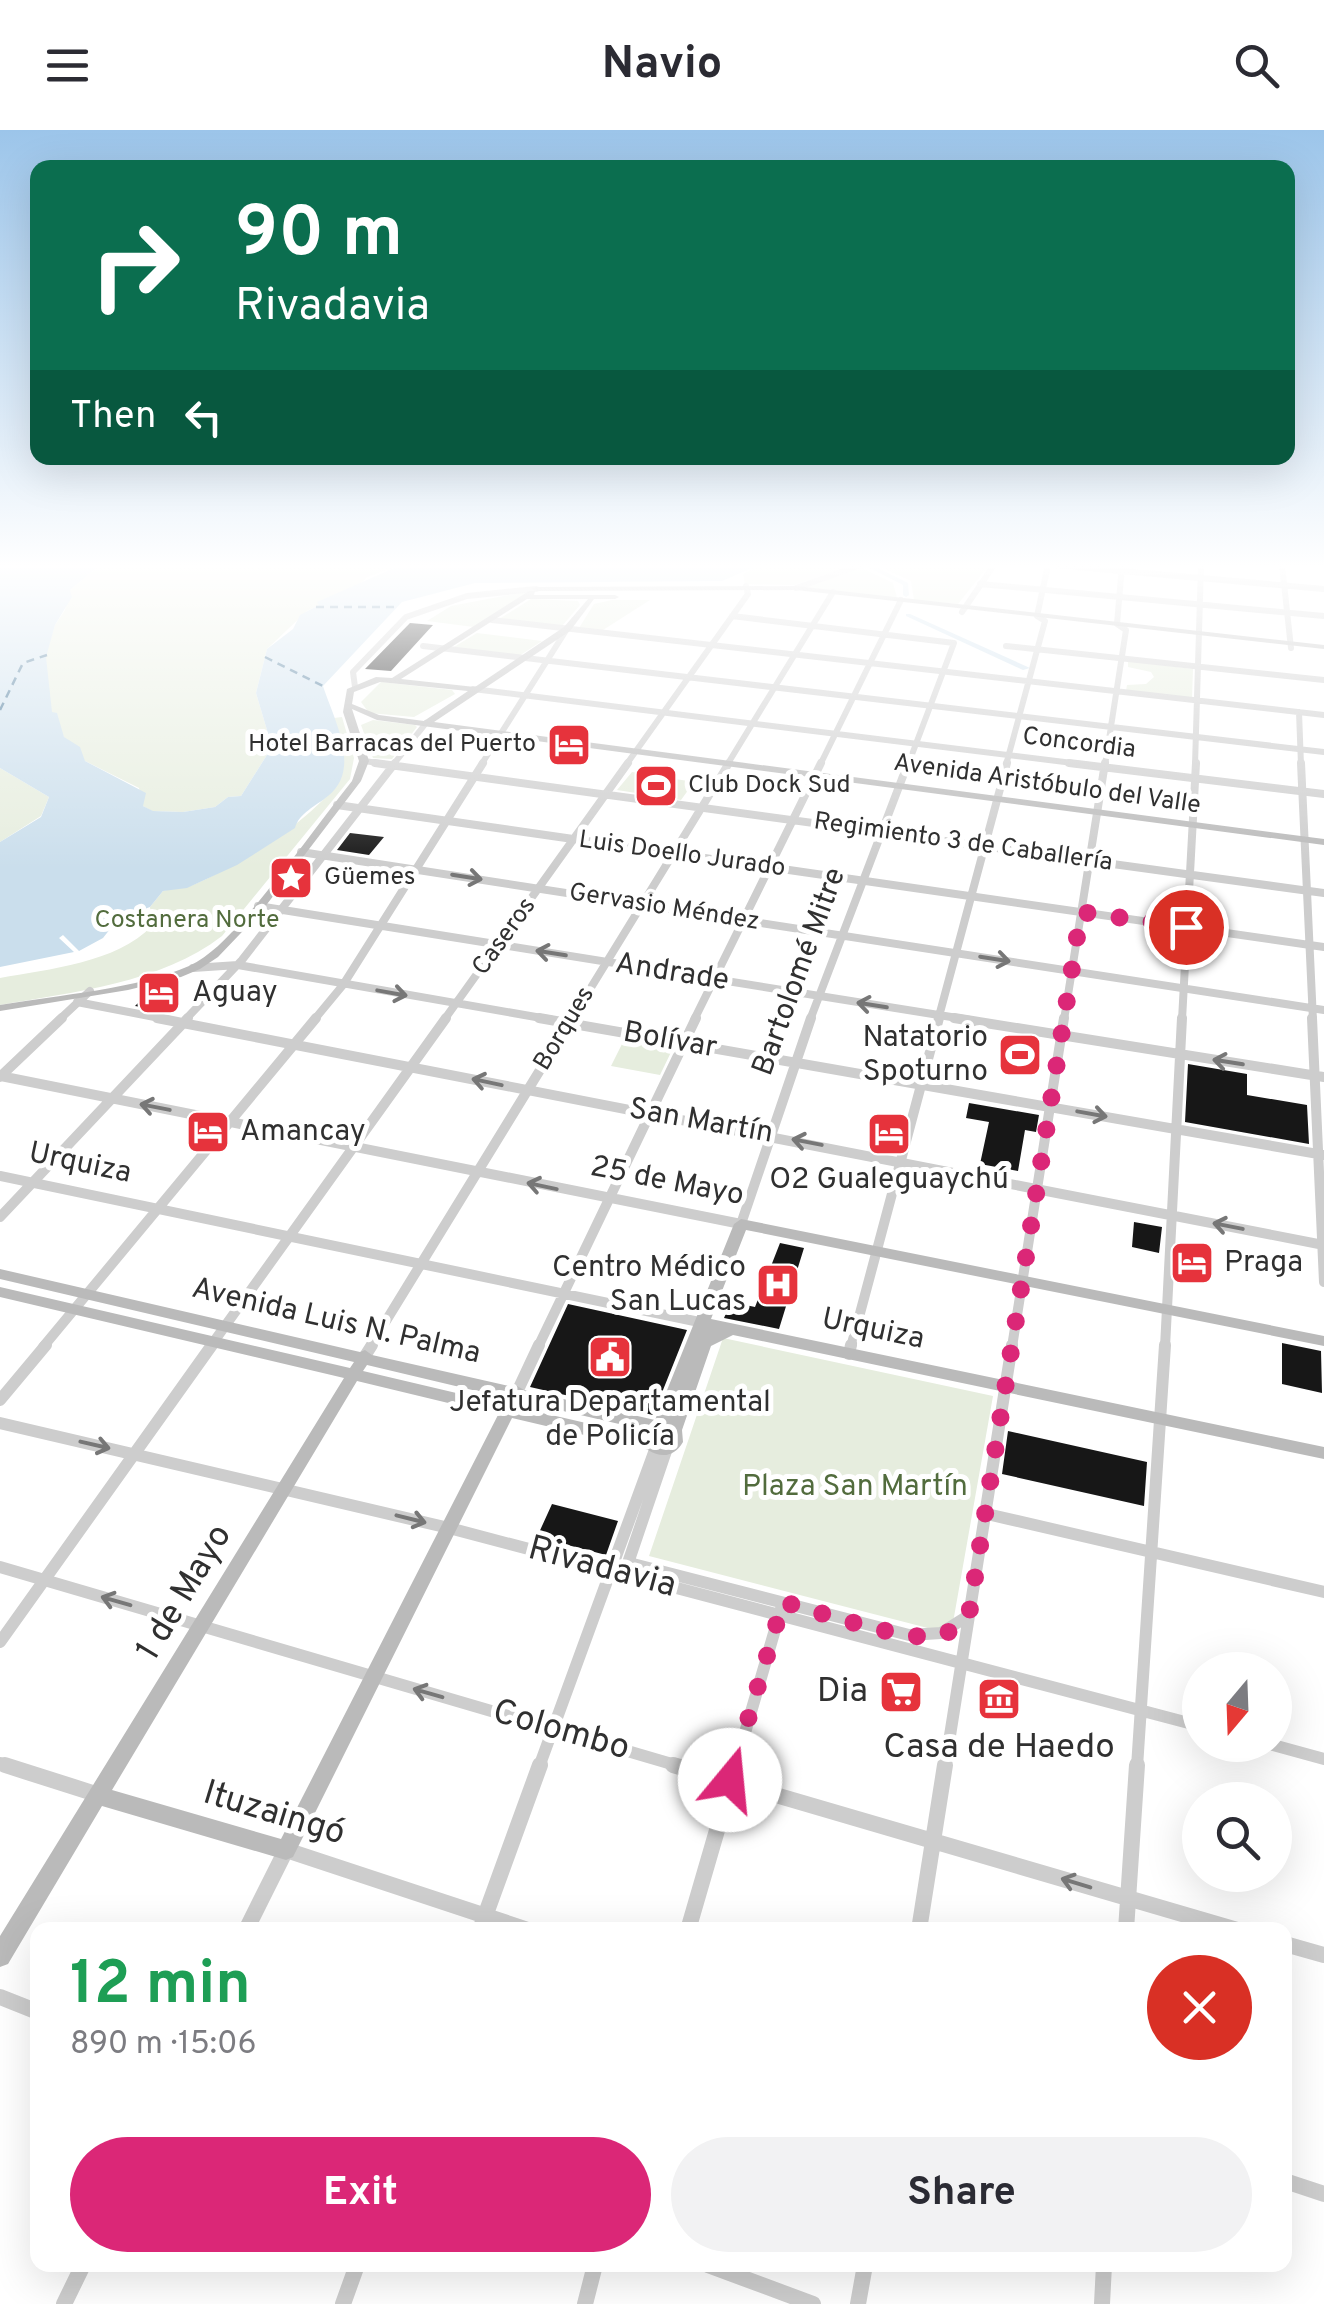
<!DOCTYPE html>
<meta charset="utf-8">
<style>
:root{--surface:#fff;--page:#f2f2f3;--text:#2b2b33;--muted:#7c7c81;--accent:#db2777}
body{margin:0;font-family:Overpass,sans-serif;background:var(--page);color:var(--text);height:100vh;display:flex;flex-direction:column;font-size:38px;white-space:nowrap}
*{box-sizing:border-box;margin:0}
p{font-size:32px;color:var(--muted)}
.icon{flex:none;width:55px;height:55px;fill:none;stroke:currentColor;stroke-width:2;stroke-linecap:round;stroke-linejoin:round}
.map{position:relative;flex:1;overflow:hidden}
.drawer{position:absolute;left:30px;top:1792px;width:1262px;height:350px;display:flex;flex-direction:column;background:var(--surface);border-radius:20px;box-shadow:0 10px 40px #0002}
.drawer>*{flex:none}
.banner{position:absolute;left:30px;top:30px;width:1265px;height:305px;border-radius:20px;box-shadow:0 10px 40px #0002;background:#0b6e4f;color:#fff;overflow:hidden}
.needle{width:65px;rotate:199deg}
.buttons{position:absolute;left:1182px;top:1522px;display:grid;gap:20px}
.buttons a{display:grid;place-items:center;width:110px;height:110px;border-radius:50%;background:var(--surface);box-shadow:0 10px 40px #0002;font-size:50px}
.pin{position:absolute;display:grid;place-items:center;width:85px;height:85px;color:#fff;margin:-42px;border:5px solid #fff;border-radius:50%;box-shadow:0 2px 10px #0007}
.me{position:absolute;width:110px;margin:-55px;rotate:17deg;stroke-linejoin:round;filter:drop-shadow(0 0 8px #0008)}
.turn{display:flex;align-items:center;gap:35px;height:210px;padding:0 40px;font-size:45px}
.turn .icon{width:130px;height:130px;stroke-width:2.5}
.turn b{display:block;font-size:70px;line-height:85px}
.then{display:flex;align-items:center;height:95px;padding:0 40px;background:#0003;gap:20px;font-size:38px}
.round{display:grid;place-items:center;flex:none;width:105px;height:105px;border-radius:52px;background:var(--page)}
.headline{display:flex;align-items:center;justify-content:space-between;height:170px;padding:0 40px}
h1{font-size:60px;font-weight:700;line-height:75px;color:#1e9e55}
.primary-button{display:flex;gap:20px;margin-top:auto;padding:20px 40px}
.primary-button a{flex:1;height:115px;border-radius:60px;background:var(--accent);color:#fff;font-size:40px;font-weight:700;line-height:115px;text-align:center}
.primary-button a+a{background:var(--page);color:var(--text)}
header{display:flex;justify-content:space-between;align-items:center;height:130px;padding:0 40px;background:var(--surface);font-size:45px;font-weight:700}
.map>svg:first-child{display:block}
.green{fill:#e6edde}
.water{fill:#cadeec}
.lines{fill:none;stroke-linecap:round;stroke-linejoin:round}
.canal{fill:#cadeec;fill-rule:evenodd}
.ferry{stroke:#3d6f93;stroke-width:2.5;stroke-dasharray:8 6;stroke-linecap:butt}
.building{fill:#171717}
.street-far4{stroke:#cdcdcd;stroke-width:6}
.street-far3{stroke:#cdcdcd;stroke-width:8}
.street-far2{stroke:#cdcdcd;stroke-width:10}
.street-far1{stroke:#cdcdcd;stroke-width:12}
.street{stroke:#cdcdcd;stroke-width:16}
.secondary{fill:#bababa;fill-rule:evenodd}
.oneway{stroke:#777}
.route{stroke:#db2777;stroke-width:18;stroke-dasharray:0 32.4}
.labels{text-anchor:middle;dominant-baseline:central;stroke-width:10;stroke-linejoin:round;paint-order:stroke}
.far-street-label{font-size:25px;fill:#303030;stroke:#fff}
.far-poi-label{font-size:25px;fill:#303030;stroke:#fff;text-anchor:start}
.far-park-label{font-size:25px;fill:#526c3d;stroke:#fff}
.street-label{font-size:30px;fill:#303030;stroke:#fff}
.poi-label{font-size:30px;fill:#303030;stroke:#fff;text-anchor:start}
.park-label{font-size:30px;fill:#526c3d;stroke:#fff}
.near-street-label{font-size:35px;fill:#303030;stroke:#fff}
.near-poi-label{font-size:35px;fill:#303030;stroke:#fff;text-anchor:end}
</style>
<header><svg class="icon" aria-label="menu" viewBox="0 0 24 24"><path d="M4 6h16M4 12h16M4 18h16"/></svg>Navio<svg class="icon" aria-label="search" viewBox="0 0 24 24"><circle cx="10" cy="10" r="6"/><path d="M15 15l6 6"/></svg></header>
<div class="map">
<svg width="1324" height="2174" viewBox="0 0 1324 2174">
<rect width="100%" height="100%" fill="#fff"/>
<!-- green -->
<path class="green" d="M100 435H401L367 447 359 456 307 481 267 519 256 563 272 617 241 666 228 667 215 677 183 682 152 681 143 676 139 658 85 631 66 611 51 582 45 527 55 495 65 480 69 461Z
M759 435H854L794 455 745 454 743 444Z
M876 435H989L958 474 914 470 911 451Z
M860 437 893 453 897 468 803 457Z
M530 461 474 497 427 491 451 476Z
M531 469 578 471 580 475 562 496 499 489Z
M612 470H650L603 500 579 498 594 474Z
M477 503 542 511 519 526 454 517Z
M1128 531 1193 539 1192 568 1126 561 1127 555 1146 554 1154 547 1151 542 1128 537Z
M381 552 452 560 455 564 414 587 369 583 361 572Z
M342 587 354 628 350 649 222 806C161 853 74 862 0 875V848C49 839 116 833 152 796L150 777 163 761C173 758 183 759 193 755 230 740 333 680 343 639 347 622 339 605 334 588Z
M373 590 415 595 417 597 392 629 373 628 361 595Z
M0 638 49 667 41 686 0 712Z
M632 642 694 652 681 670 617 660Z
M625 908 674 916 660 945 611 936Z
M723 1208 993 1266 951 1504 649 1426Z"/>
<!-- water -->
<path class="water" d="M0 435H100L70 460 72 467 55 495 46 527 52 582 57 583 64 607 80 617 85 631 146 663 143 676 153 681 183 682 215 677 228 667 241 666 272 617 256 563 267 519 293 499 300 485 319 475 317 472 401 435H759L722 451 475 453 402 472 323 556C334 590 362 639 328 666 316 676 299 683 295 698L237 735 187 758 163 761 150 777 118 789 103 808 79 821 63 805 59 808 74 822 0 837V712L41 687 49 667 0 638Z"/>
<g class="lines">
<!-- canal -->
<path class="canal" d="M864 435H872L908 453 909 465 906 467 903 465V455Z
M906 484H910L1030 538 1023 540 906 486Z"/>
<!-- ferry -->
<path class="ferry" d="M316 477H397
M265 527 323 556
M0 580 23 533 47 525"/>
</g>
<!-- building -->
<path class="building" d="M410 493 433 495 391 541 365 539Z
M350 703 384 707 369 725 337 720Z
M166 855 176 857 153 879 135 876 154 857Z
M1188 934 1247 944V965L1307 975 1309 1014 1185 992Z
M969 973 1039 985 1036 1002 1025 1000 1018 1041 980 1034 989 992 966 988Z
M880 987 903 990 894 1021 872 1018Z
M1134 1092 1162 1097 1159 1123 1132 1117Z
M780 1113 804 1118 779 1199 724 1188 731 1172 755 1177Z
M568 1174 687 1200 653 1285 530 1257Z
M1282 1213 1321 1221 1322 1263 1282 1254Z
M1008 1301 1147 1332 1144 1376 1002 1344Z
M552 1374 618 1391 606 1425 537 1407Z"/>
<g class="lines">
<!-- street-far4 -->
<path class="street-far4" d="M1054 435 1324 459
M1282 435 1291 518
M980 454 1324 486
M796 458 861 435
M962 482 994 435
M732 486 954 513 908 635
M492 490 1324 585
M423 516 1324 622
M1006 516 1324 550
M355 557 353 542 406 487 467 466 536 459
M473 559 1089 635
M1299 582 1301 635
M364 631 393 635
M393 635 426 593
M481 635 567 499
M626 635 748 464 746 456
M727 635 833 462
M820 635 901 470
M1006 635 1045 491 1037 486 1048 435
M1105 635 1126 500 1117 494 1122 435
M1195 635 1201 435"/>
<!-- street-far3 -->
<path class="street-far3" d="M375 633 1324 763
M1069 633 1324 664
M1301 633 1313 890
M337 675 1324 817
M301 722 1324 880
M258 776 970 890
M193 838 238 835 553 890
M77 872 170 890
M59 890 90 861
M185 890 242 830 395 633
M314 890 343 855 483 633
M444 890 628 633
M571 890 729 633
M694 890 821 633
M810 890 908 633
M938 890 1007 633
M1064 890 1105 633
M1182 890 1196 633"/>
<!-- street-far2 -->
<path class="street-far2" d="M157 888 1324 1115
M539 888 1324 1025
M954 888 1324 947
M1312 888 1324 1152
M0 946 741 1094 811 888
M0 947 62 888
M0 1046 704 1193
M0 1087 188 888
M43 1217 316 888
M210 1217 446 888
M370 1217 572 888
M538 1217 696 888
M851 1217 939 888
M1012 1217 1064 888
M1165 1217 1182 888"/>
<!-- street-far1 -->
<path class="street-far1" d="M849 1224 851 1215
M365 1226 372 1215
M517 1262 539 1215
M0 1270 46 1215
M0 1293 449 1398 1200 1596
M667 1318 629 1430 633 1434 909 1505 941 1503 968 1486
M987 1384 1324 1462
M0 1437 682 1637
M0 1512 212 1215
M1273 1615 1324 1629
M0 1633 13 1637
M539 1637 656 1317
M735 1637 781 1479
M945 1637 1012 1215
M1137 1637 1165 1215"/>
<!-- street -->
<path class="street" d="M5 1635 99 1665
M673 1635 1237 1800
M246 1800 286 1720 528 1800
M480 1800 540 1635
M688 1800 736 1635
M919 1800 945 1635
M1126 1800 1137 1635
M1285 1814 1324 1825
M0 1867 38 1882
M1285 2051 1324 2064
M708 2135 813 2174
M64 2174 83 2135
M343 2174 357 2135
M585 2174 595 2135
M858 2174 865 2135
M1102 2174 1104 2135"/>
<!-- secondary -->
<path class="secondary" d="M796 456 1324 515V519L796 460 536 461 532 459 536 457Z
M529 461H535L534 465H615L619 467 615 469H594L570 501 434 592 1324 709V715L377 590 352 579 369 631 361 651 261 782 218 827 200 839 181 847 128 860 0 881V875C57 865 138 859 189 836 210 826 227 808 242 791 281 747 315 698 352 651L359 631 343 582 347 559 376 547 392 548ZM527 469H588L564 497 475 557 401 549ZM380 552 468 561 424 591 379 585 352 574 354 562Z
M741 1089 1324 1206V1216L746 1100 711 1189 1324 1317V1329L733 1205 711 1216 682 1300 683 1312C675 1326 662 1329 648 1320L512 1288 293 1727 286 1730 102 1676 8 1834 0 1837V1806L344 1248 0 1167V1157L350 1238 354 1232 0 1149V1139L360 1222 365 1220 372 1225 513 1257 517 1256 524 1260 655 1290 734 1094ZM367 1235 506 1268 503 1274 363 1241ZM357 1251 498 1285 281 1709 112 1660ZM520 1271 645 1300 642 1306 517 1277ZM665 1301 667 1309 662 1313 659 1311V1305Z"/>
</g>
<!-- one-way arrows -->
<defs><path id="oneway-shaft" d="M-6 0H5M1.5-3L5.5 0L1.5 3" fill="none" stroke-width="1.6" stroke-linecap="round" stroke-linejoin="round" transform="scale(2.5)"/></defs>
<g class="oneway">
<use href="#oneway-shaft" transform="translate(467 747) rotate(9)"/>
<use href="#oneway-shaft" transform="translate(551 823) rotate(-171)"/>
<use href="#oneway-shaft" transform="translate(995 829) rotate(9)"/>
<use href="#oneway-shaft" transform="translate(392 863) rotate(10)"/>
<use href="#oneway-shaft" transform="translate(872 875) rotate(-171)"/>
<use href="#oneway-shaft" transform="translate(1228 932) rotate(-171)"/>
<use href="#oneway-shaft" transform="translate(487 952) rotate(-168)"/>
<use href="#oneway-shaft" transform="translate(155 977) rotate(-169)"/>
<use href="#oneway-shaft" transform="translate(1092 984) rotate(10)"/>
<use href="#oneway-shaft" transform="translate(807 1012) rotate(-169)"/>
<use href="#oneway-shaft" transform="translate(542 1056) rotate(-168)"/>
<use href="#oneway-shaft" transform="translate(1228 1096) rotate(-169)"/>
<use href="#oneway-shaft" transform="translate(95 1315) rotate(13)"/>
<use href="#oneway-shaft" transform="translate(411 1389) rotate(14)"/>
<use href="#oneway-shaft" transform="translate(116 1471) rotate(-164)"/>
<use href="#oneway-shaft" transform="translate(428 1563) rotate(-164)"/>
<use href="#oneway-shaft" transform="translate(1076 1753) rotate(-163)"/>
</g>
<!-- sky -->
<linearGradient id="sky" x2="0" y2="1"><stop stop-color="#9cc5ea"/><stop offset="0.59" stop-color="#fff"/><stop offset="1" stop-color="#fff" stop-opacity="0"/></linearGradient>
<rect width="1324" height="739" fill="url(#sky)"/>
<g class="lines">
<!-- route -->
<path class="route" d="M730 1650 783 1472C817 1481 905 1512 937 1506 951 1503 960 1495 969 1485L1081 782 1186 797"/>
</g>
<!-- icons -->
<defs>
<symbol id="hotel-square" viewBox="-11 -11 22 22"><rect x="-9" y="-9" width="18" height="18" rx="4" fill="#e6333c" stroke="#fff"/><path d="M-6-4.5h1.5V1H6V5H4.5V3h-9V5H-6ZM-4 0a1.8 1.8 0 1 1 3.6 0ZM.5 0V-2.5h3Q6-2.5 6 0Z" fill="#fff"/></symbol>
<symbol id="stadium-square" viewBox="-11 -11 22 22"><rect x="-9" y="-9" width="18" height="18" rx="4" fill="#e6333c" stroke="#fff"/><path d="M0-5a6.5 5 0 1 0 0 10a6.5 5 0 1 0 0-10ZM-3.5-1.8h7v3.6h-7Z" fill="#fff"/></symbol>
<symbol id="sight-square" viewBox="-11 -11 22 22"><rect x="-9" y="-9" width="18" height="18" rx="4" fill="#e6333c" stroke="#fff"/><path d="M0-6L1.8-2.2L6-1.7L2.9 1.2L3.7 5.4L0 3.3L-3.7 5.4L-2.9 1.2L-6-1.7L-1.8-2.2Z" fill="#fff"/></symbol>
<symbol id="hospital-square" viewBox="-11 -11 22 22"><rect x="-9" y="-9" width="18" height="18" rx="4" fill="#e6333c" stroke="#fff"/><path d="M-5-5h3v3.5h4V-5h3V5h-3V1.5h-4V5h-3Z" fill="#fff"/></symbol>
<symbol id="civic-square" viewBox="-11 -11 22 22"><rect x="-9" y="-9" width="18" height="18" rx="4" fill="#e6333c" stroke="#fff"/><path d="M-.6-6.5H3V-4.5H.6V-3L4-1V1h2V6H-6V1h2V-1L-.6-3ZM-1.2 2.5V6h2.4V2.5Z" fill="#fff"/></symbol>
<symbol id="supermarket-square" viewBox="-11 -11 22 22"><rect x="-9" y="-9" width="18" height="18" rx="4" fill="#e6333c" stroke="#fff"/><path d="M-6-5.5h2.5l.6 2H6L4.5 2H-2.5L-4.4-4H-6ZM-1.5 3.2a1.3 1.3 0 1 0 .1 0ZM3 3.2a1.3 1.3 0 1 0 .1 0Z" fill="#fff"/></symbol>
<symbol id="museum-square" viewBox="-11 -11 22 22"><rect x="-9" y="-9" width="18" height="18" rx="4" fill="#e6333c" stroke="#fff"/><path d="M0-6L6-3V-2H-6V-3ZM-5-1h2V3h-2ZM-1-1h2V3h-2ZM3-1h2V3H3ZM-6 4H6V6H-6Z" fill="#fff"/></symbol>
</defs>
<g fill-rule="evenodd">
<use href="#hotel-square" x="544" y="590" width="50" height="50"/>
<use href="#stadium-square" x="631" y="631" width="50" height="50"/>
<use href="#sight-square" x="266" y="723" width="50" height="50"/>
<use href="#hotel-square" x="134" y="838" width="50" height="50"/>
<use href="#stadium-square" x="995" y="900" width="50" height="50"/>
<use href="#hotel-square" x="183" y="977" width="50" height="50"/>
<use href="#hotel-square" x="864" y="979" width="50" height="50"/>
<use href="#hotel-square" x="1167" y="1108" width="50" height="50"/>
<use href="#hospital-square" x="753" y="1130" width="50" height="50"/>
<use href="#civic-square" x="585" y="1202" width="50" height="50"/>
<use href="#supermarket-square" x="876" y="1537" width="50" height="50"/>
<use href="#museum-square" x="974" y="1544" width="50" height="50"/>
</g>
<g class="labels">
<!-- far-street labels -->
<g class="far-street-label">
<text transform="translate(1079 614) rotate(7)">Concordia</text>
<text transform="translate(1047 655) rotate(8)">Avenida Aristóbulo del Valle</text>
<text transform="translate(963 713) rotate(8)">Regimiento 3 de Caballería</text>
<text transform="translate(682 725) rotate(8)">Luis Doello Jurado</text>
<text transform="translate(664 778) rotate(9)">Gervasio Méndez</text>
<text transform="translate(505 807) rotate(-54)">Caseros</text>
<text transform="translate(565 899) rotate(-59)">Borques</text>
</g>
<!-- far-poi labels -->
<g class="far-poi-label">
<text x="536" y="615" text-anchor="end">Hotel Barracas del Puerto</text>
<text x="688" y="656">Club Dock Sud</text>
<text x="324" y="748">Güemes</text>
</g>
<!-- far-park labels -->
<g class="far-park-label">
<text x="187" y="791">Costanera Norte</text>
</g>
<!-- street labels -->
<g class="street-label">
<text transform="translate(800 842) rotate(-70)">Bartolomé Mitre</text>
<text transform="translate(672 843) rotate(9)">Andrade</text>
<text transform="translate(670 911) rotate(10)">Bolívar</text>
<text transform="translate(701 992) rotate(10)">San Martín</text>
<text transform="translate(80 1034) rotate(12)">Urquiza</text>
<text transform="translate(667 1052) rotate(11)">25 de Mayo</text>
<text transform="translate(336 1192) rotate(13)">Avenida Luis N. Palma</text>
<text transform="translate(873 1200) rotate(12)">Urquiza</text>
</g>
<!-- poi labels -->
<g class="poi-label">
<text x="192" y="863">Aguay</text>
<text x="988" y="908" text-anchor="end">Natatorio<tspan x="988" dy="34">Spoturno</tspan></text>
<text x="240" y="1002">Amancay</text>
<text x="889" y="1050" text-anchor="middle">O2 Gualeguaychú</text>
<text x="1224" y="1133">Praga</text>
<text x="746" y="1138" text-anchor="end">Centro Médico<tspan x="746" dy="34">San Lucas</tspan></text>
<text x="610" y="1273" text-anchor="middle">Jefatura Departamental<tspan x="610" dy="34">de Policía</tspan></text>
</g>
<!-- park labels -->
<g class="park-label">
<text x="855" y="1357">Plaza San Martín</text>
</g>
<!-- near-street labels -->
<g class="near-street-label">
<text transform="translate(602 1438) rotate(15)">Rivadavia</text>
<text transform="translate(185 1463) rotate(-59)">1 de Mayo</text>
<text transform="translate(561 1601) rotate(16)">Colombo</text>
<text transform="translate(274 1684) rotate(17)">Ituzaingó</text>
</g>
<!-- near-poi labels -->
<g class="near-poi-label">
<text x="868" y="1562">Dia</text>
<text x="999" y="1618" text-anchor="middle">Casa de Haedo</text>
</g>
</g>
</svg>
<div class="buttons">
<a><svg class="needle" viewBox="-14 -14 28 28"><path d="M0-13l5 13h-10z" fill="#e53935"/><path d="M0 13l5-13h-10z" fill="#7c7c81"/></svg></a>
<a><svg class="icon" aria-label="search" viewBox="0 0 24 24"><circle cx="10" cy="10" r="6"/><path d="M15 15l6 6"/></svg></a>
</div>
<div class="pin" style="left:1186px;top:797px;background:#d93025"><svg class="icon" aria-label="arrive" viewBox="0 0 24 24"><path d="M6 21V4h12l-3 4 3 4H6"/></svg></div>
<svg class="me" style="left:730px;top:1650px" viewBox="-20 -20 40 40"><circle r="19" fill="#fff"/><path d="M0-13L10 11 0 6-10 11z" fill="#db2777"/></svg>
<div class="banner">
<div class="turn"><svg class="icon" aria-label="right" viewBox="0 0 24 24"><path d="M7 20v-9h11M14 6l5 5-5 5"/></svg><div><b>90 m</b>Rivadavia</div></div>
<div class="then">Then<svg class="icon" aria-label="left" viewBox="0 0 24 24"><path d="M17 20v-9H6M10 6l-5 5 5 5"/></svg></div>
</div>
<section class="drawer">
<div class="headline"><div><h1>12 min</h1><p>890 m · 15:06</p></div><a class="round" style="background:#d93025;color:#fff"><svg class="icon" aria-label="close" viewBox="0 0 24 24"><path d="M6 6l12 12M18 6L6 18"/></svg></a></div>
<div class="primary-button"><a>Exit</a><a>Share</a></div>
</section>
</div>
